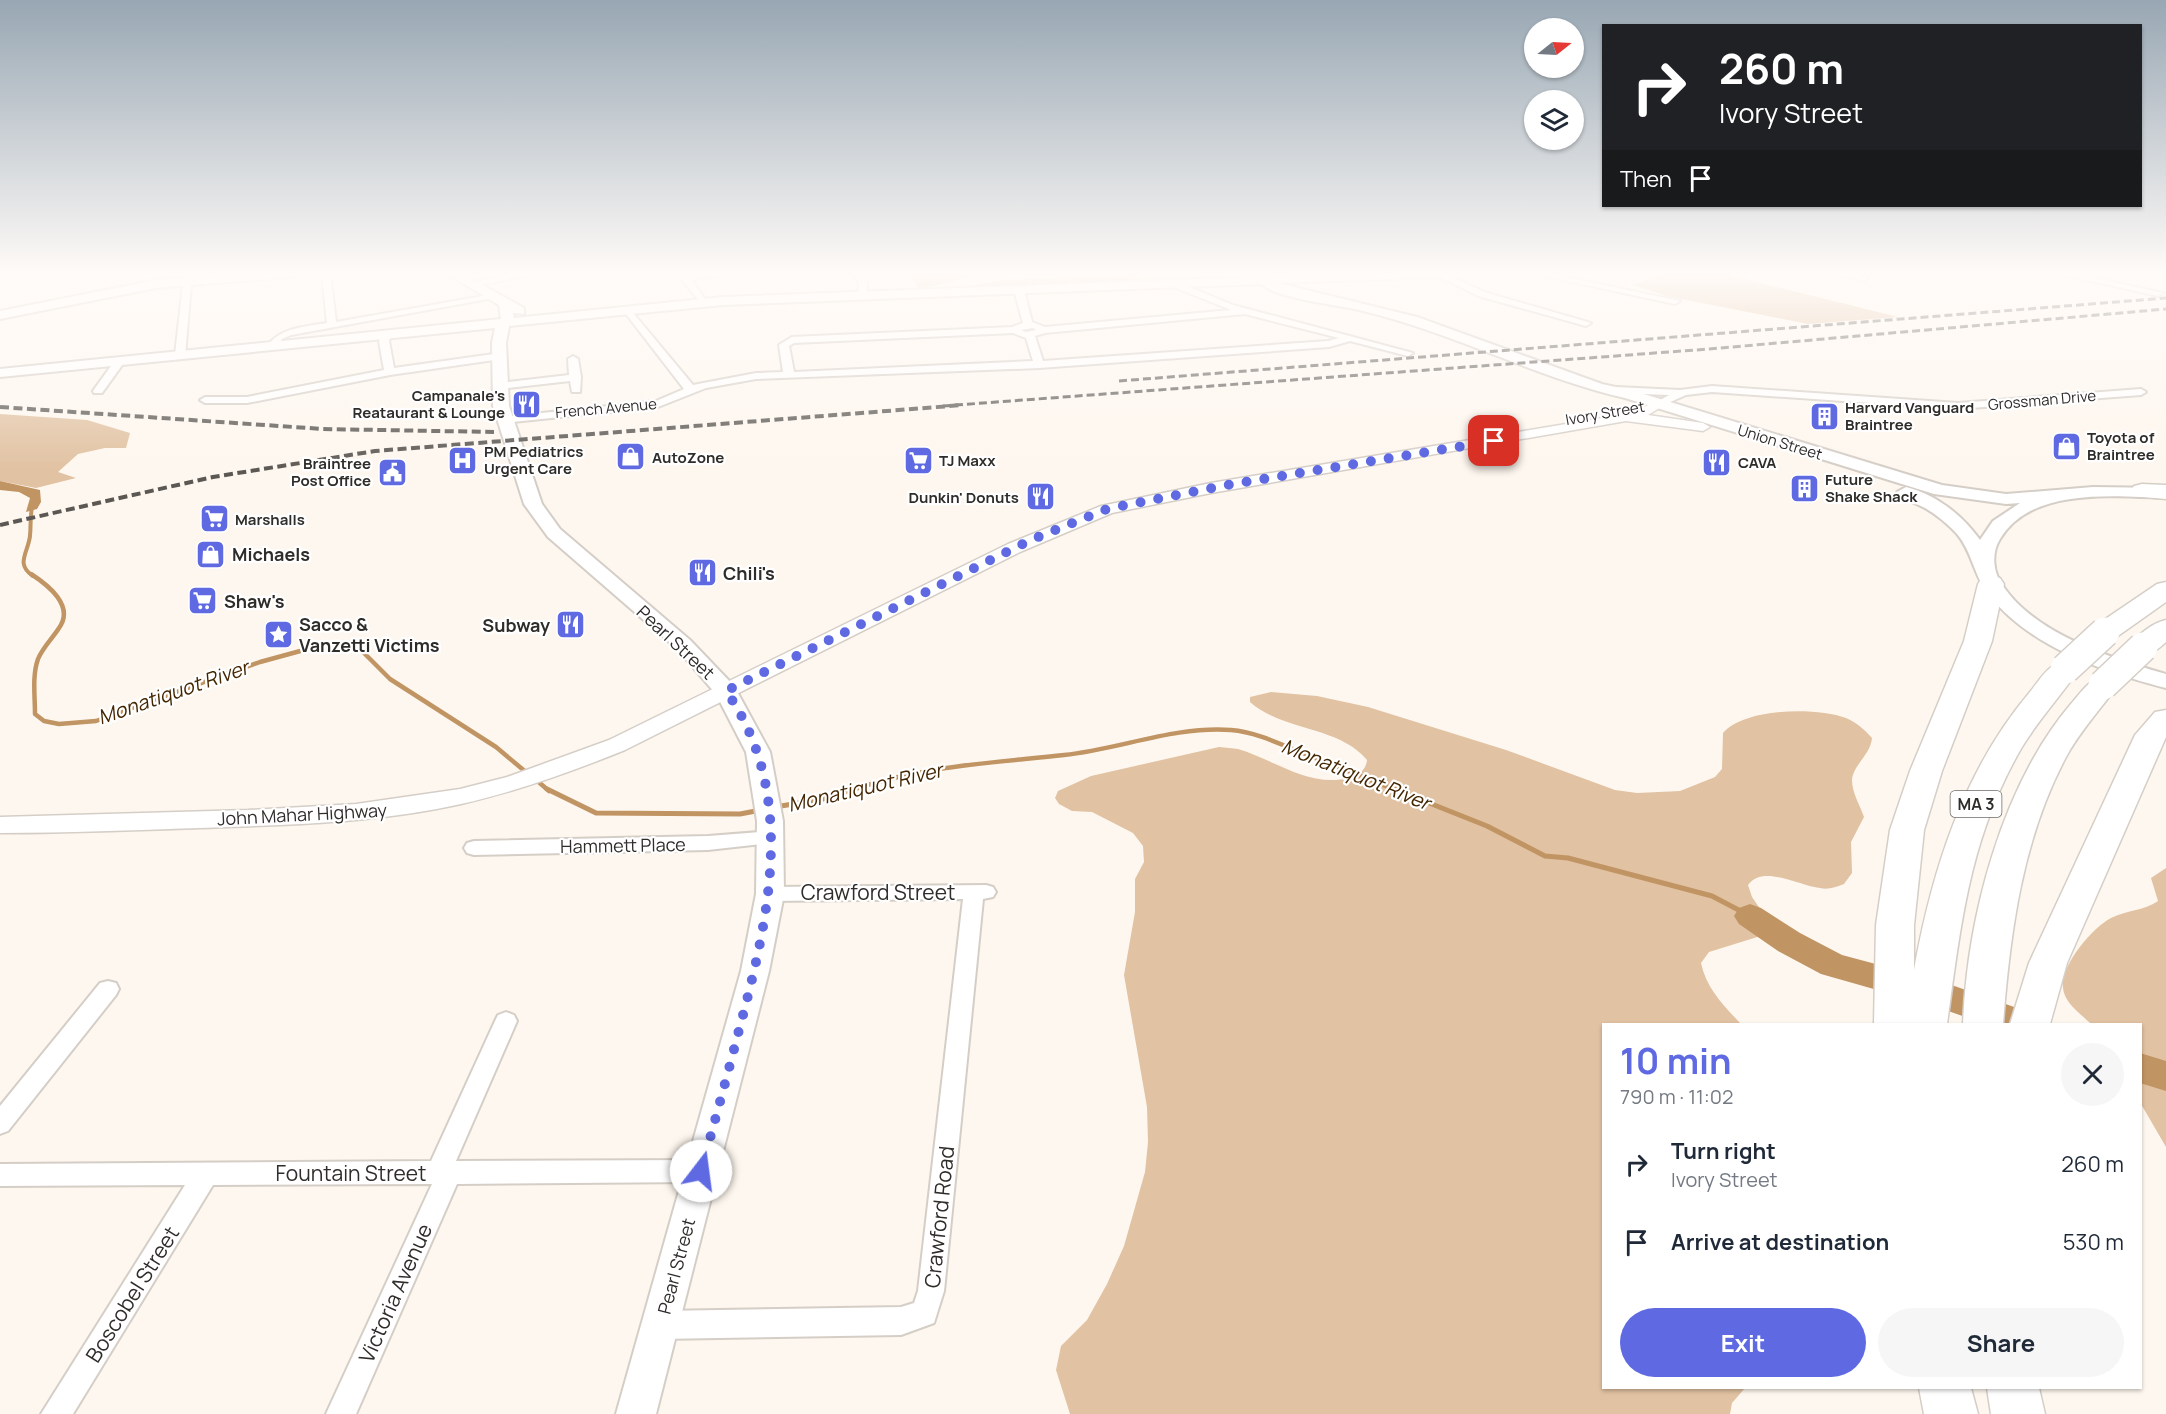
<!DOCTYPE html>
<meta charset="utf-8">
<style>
:root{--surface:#fff;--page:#f6f6f7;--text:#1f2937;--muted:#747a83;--accent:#5f6ae2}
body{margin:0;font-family:Manrope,sans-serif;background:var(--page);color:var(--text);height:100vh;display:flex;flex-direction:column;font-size:22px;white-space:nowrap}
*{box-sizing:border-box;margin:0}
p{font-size:20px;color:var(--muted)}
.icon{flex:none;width:33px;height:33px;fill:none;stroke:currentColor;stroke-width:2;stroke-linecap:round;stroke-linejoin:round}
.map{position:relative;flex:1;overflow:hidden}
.side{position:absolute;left:1602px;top:1023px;width:540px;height:366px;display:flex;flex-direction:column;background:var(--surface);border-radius:0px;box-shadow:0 2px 4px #0004}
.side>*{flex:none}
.hud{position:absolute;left:1602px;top:24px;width:540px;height:183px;border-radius:0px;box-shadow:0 2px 4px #0004;background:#202124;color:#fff;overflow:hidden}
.needle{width:39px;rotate:72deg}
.buttons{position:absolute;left:1524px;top:18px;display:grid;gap:12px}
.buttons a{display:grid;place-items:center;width:60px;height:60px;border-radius:50%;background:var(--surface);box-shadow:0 2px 4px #0004;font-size:30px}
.pin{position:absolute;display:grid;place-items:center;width:51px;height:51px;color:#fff;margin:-26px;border-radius:12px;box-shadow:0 3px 9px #0006}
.me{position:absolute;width:66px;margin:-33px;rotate:15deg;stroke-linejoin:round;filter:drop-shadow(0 0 4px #0008)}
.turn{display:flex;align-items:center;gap:21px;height:126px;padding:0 18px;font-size:27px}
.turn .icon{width:78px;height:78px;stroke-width:2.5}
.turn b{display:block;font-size:42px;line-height:51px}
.then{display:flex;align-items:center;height:57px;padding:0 18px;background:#0003;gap:12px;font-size:22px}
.round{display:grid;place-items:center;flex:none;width:63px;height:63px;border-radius:32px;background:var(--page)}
.summary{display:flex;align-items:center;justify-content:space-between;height:102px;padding:0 18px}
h1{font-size:36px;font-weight:700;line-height:45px;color:var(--accent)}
.button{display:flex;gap:12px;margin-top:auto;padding:12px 18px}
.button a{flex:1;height:69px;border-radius:36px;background:var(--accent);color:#fff;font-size:24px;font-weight:700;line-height:69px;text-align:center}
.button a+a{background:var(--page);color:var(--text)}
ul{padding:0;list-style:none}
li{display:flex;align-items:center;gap:18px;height:78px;padding:0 18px}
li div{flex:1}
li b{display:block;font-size:22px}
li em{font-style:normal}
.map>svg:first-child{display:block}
.green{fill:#e1c2a2}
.water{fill:#c19463}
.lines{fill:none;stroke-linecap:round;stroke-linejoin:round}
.stream-far2{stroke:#c19463;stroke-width:4}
.stream-far1{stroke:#c19463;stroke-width:4.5}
.stream{stroke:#c19463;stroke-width:5}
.river{fill:#c19463;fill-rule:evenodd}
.minor-casing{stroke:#d5cec7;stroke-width:4}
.tertiary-casing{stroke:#d5cec7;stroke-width:3}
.secondary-casing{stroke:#d5cec7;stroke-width:4}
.motorway-casing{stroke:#d5cec7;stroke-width:3}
.minor{fill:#fff;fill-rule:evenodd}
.tertiary{fill:#fff;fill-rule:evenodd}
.secondary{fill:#fff;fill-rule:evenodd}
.motorway{fill:#fff;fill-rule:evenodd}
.rail-far1{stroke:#5b5854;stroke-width:3;stroke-dasharray:8 4;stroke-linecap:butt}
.rail{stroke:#5b5854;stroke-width:4;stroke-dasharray:9 4.5;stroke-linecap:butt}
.motorway-bridge-casing{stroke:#d5cec7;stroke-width:32;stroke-linecap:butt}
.motorway-bridge{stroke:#fff;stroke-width:29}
.route{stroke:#5f6ae2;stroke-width:10;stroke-dasharray:0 18}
.labels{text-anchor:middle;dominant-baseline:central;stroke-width:4.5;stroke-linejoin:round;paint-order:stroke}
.far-poi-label{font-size:15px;font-weight:bold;fill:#2f2d2a;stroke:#fff;text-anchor:start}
.far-street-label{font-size:15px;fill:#2f2d2a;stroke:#fff}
.shield{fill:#fff;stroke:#6d6c6a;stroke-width:1.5}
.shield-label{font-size:16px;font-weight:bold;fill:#2f2d2a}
.poi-label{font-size:18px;font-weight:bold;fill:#2f2d2a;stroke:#fff;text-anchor:start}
.street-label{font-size:18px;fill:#2f2d2a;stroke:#fff}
.water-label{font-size:20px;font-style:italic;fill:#442600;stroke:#fff}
.near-street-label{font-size:21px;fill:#2f2d2a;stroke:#fff}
</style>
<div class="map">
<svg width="2166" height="1414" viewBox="0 0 2166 1414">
<rect width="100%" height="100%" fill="#fef7ef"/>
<!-- green -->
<path class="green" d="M910 273H986C963 277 941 287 918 288Z
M1666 273H1720L1898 317 1808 324 1667 296 1632 285Z
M1138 275 1148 279 1136 282 964 287 1002 280Z
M0 414 87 420 130 433 126 448H105L78 454 58 472 76 478 36 488 0 481Z
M1271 692 1317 696 1368 707 1506 750 1615 790 1637 793 1680 791 1715 777 1722 769 1723 733C1745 708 1815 707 1846 718 1856 722 1865 730 1872 738 1871 754 1853 765 1852 780 1852 793 1860 805 1864 817L1851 842 1852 873 1844 884C1836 887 1828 890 1820 888 1799 886 1763 864 1748 885L1752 897 1769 922 1767 934 1709 952 1701 963C1706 988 1724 1006 1741 1024H1604V1388H1745L1732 1403 1730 1414H1070L1056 1370 1061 1346 1087 1320 1107 1284 1124 1246 1145 1172 1148 1142 1147 1107 1124 975 1135 912V879L1144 862 1143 846 1133 833 1092 812 1072 811 1059 804 1055 798 1058 791 1091 776 1219 747C1226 748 1232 748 1238 749 1275 760 1309 788 1349 778 1359 775 1366 770 1367 760 1339 726 1282 731 1250 702V697Z
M2166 868V1147L2141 1104 2140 1024H2091C2082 1015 2064 1003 2063 988 2060 966 2092 928 2111 918 2126 910 2144 911 2158 901L2151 878Z"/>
<!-- water -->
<path class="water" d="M0 481 40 490 41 502 37 509 26 512 30 498 19 492 0 490Z"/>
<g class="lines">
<!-- stream-far2 -->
<path class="stream-far2" d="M32 507C30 518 31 526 30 536 28 553 15 564 33 576"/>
<!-- stream-far1 -->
<path class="stream-far1" d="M31 574C48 585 75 606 59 628 52 639 43 647 38 659 32 676 35 696 35 714L44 721 59 724 96 721 260 662 304 650 346 645 358 647 390 679 496 747 527 773
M534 778 549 791
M849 791C920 766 991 763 1064 755 1121 749 1173 726 1231 730 1255 732 1278 743 1300 752 1333 765 1365 778 1398 791"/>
<!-- stream -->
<path class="stream" d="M547 789 596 813 740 814 761 810
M1394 789 1487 826 1545 856 1568 858 1712 896 1750 916
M775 807 829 798 853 789"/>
<!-- river -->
<path class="river" d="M1750 904 1761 908 1800 933 1842 955 1943 982 2034 1014 2039 1024H1985L1937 1007 1821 974 1778 951 1739 924 1734 916 1739 908Z
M2140 1053 2166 1061V1091L2140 1083Z"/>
<defs>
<path id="minor" d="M322 273H330L336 322 494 294 499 297 291 335 282 339 276 348H268L267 346C281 327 305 327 327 323Z
M677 273 687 275 730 273 691 280 708 303 703 306Z
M853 273H861L867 284 866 297 858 295 859 284Z
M1444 273 1484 292 1591 323 1586 326 1478 296 1435 274Z
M1530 273H1547L1680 301 1675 304Z
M1836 273H1852L1868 278 1864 281Z
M2056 273H2072L2163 293 2158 296Z
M190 277 194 280 191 285 185 355 180 358 175 355 183 285Z
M1172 280 1233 305 1413 353 1408 356 1350 341 1329 347 1039 368 756 379 706 388 658 407 504 423 498 420 504 417 656 401 684 389 623 310 628 307 693 385 756 373 783 372 779 345 792 337 1012 327 1023 323 1014 290 1019 287 1024 290 1032 322 1045 327 1231 310 1169 285V281ZM1245 314 1339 338 1328 341 1043 361 1035 336 1045 333ZM1033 328 1036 330 1026 332 1021 330ZM1013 333 1026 338 1033 361 794 372 789 346 794 343Z
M383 333 391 335 389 341 394 368 501 353 506 356 501 359 390 375 247 403H205L200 400 205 397H247L384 370 379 341Z
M573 356 578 359 581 377 580 392H572L570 381 500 389 495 386 500 383 569 375 568 359Z
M116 359 125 361 102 393H94L93 391Z
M1712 386 1958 403 2141 389 2146 392 2141 395 1958 409 1712 392 1686 395 1659 407 1653 404 1669 395 1616 393 1611 390 1616 387 1680 390Z
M772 831 779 832 781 837 779 842 708 850 474 855 467 853 464 848 467 843 474 841 708 836Z
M986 885 993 887 996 892 993 897 983 899 944 1291 934 1323 901 1335 660 1339 650 1335 646 1325 650 1315 660 1311 901 1307 914 1303 918 1291 963 899 770 901 763 899 760 894 763 889 770 887Z
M108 981 116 983 119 989 116 995 8 1131 0 1134V1106L100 983Z
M506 1012 514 1015 517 1021 456 1161 701 1160 710 1163 713 1171 710 1179 701 1182 457 1184 356 1414H326L432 1184 213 1185 73 1414H41L185 1185 0 1186V1164L431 1161 495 1021 498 1015Z"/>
<path id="tertiary" d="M514 273H538L472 287 466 284Z
M1659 400 1666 404 1648 415 1703 423 1710 427 1703 431 1626 421 1211 493 1112 513 1020 552 625 750C571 772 518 791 461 804 376 823 287 825 200 828 133 830 67 833 0 833V817L248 810 356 804 460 789 507 777 609 740 1008 544 1101 506 1211 483 1608 417 1635 411Z"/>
<path id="secondary" d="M247 273H296L290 277 156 288 0 319V311L156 280Z
M446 273H461L524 308V314L513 313 514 318 723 297 1358 273H1454L1448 277 1278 283 1417 317 1602 384 1634 391 1942 485 2006 494 2093 487 2166 488V498C2114 496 2031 487 2000 539 1991 553 1993 573 2003 586 2035 634 2113 659 2166 674V688C2104 672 2030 647 1989 595 1974 577 1973 553 1957 534 1948 524 1937 515 1925 508 1916 503 1903 500 1897 492L1906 487C1936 494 1963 516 1980 540L1993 521 2020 503 2006 504 1934 494 1625 398C1534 377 1450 331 1359 310 1338 305 1274 298 1262 284L723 305 509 326 506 343 509 406 542 504 560 529 690 640 734 686 770 752 783 821 784 894 769 971 656 1414H616L741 971 756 894 757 821 746 752 716 694 676 648 548 537 524 504 493 406 492 343 495 328 0 377V369L501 319 499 305Z"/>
<path id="motorway" d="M2142 484 2166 485V499L2134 496 2131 491 2134 486Z
M1991 576 2000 578 2004 584 1992 641 1942 771 1924 830 1914 925V970C1932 871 1963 771 2030 692 2043 676 2052 657 2075 663L2079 669C2061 696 2039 719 2022 747 1969 838 1961 924 1947 1024H1874L1876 925 1890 830 1910 771 1964 641 1978 584 1982 578Z
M2166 582V602L2115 638 2105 640 2095 638 2091 632 2095 626 2157 584Z
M2166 620V642C2155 652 2148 657 2133 653L2129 647C2137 635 2152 623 2166 620Z
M2103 676 2113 679 2118 685C2100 710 2079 732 2065 759 2022 841 2010 933 2003 1024H1963C1967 919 2001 787 2070 705 2080 694 2088 680 2103 676Z
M2166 710V737L2067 963 2050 1024H2010L2029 963 2135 735 2155 712Z
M1919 1388H1971L1978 1414H1924Z
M1987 1388H2039L2045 1414H1991Z"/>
</defs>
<!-- minor casing -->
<use href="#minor" class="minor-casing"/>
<!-- tertiary casing -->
<use href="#tertiary" class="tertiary-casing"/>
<!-- secondary casing -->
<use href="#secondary" class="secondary-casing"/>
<!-- motorway casing -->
<use href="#motorway" class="motorway-casing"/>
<!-- minor -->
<use href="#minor" class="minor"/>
<!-- tertiary -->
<use href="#tertiary" class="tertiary"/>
<!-- secondary -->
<use href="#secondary" class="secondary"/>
<!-- motorway -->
<use href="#motorway" class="motorway"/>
<!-- rail-far1 -->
<path class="rail-far1" d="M1119 381 2166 298
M943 406 1709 349 2166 309"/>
<!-- rail -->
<path class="rail" d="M0 407 323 429 494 432
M0 525 213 477 375 451 963 405"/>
<defs>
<path id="motorway-bridge" d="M2065 669 2105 632
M2103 685 2143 647"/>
</defs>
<!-- motorway-bridge casing -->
<use href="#motorway-bridge" class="motorway-bridge-casing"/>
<!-- motorway-bridge -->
<use href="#motorway-bridge" class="motorway-bridge"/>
</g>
<!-- sky -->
<linearGradient id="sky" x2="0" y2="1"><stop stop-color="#98a7b3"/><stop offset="0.58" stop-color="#fffbf8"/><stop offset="1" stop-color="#fffbf8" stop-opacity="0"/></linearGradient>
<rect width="2166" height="471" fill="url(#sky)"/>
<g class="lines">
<!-- route -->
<path class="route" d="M701 1171C714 1124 727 1077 739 1030 769 918 798 793 726 691L1031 540 1107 509 1227 485 1494 441"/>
</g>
<!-- icons -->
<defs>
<symbol id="restaurant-square" viewBox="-11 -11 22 22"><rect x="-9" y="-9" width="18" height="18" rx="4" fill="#5f6ae2" stroke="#fff"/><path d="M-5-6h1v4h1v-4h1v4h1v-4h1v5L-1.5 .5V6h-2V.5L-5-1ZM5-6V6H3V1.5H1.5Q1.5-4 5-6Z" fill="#fff"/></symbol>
<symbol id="building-square" viewBox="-11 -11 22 22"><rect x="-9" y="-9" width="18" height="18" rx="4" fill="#5f6ae2" stroke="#fff"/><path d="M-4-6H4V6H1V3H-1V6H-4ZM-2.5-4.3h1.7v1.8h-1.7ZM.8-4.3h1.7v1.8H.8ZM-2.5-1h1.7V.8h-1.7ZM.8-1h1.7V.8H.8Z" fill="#fff"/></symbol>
<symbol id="shop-square" viewBox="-11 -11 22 22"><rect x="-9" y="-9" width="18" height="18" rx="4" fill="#5f6ae2" stroke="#fff"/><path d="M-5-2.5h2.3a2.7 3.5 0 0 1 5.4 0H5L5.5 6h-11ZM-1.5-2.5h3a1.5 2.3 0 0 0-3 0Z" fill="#fff"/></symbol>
<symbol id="hospital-square" viewBox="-11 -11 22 22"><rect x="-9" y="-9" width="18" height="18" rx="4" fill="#5f6ae2" stroke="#fff"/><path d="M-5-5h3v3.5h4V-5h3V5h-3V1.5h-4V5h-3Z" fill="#fff"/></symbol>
<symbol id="supermarket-square" viewBox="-11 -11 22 22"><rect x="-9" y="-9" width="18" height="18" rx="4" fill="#5f6ae2" stroke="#fff"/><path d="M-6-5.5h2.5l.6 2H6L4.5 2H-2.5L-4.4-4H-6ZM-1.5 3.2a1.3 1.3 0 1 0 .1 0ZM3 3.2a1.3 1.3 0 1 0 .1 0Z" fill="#fff"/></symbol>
<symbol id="civic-square" viewBox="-11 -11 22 22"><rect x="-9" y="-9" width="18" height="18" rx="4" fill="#5f6ae2" stroke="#fff"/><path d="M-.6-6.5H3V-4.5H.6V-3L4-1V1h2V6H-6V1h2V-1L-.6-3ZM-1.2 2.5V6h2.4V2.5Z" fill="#fff"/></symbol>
<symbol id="sight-square" viewBox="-11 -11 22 22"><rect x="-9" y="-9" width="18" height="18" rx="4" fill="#5f6ae2" stroke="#fff"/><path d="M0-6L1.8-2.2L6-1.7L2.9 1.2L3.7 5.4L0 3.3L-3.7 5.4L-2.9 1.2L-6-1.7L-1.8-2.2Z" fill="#fff"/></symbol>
</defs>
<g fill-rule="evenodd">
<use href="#restaurant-square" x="510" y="388" width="33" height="33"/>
<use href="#building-square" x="1808" y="400" width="33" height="33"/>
<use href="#shop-square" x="2050" y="430" width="33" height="33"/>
<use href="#shop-square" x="614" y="440" width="33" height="33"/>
<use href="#hospital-square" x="446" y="444" width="33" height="33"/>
<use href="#supermarket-square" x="902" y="444" width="33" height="33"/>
<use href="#restaurant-square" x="1700" y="446" width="33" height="33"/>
<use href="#civic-square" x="376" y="456" width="33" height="33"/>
<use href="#building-square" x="1788" y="472" width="33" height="33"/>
<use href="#restaurant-square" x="1024" y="480" width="33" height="33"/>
<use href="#supermarket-square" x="198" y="502" width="33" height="33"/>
<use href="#shop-square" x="194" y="538" width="33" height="33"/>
<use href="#restaurant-square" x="686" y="556" width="33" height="33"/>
<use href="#supermarket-square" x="186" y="584" width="33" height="33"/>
<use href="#restaurant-square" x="554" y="608" width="33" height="33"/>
<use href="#sight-square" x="262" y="618" width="33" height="33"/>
</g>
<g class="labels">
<!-- far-poi labels -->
<g class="far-poi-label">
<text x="505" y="395" text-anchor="end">Campanale's<tspan x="505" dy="17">Reataurant &amp; Lounge</tspan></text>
<text x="1845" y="407">Harvard Vanguard<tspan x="1845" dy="17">Braintree</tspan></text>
<text x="2087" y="437">Toyota of<tspan x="2087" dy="17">Braintree</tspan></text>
<text x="484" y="451">PM Pediatrics<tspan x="484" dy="17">Urgent Care</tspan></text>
<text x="652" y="457">AutoZone</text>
<text x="939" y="460">TJ Maxx</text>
<text x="1738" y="462">CAVA</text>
<text x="371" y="463" text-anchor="end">Braintree<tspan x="371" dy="17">Post Office</tspan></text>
<text x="1825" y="479">Future<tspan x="1825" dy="17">Shake Shack</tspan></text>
<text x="1019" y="497" text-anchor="end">Dunkin' Donuts</text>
<text x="235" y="519">Marshalls</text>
</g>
<!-- far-street labels -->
<g class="far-street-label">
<text transform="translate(2042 400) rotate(-5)">Grossman Drive</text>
<text transform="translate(606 408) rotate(-5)">French Avenue</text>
<text transform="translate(1605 413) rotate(-10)">Ivory Street</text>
<text transform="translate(1780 442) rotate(17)">Union Street</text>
</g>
<!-- shield labels -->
<rect class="shield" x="1950.5" y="791" width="51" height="26" rx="4.5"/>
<g class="shield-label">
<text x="1976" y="804">MA 3</text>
</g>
<!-- poi labels -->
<g class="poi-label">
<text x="232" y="554">Michaels</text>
<text x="723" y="573">Chili's</text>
<text x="224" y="601">Shaw's</text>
<text x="299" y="624">Sacco &amp;<tspan x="299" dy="21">Vanzetti Victims</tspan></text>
<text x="550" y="625" text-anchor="end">Subway</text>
</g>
<!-- street labels -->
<g class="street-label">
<text transform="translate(676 642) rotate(43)">Pearl Street</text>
<text transform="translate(302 814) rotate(-3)">John Mahar Highway</text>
<text transform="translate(623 845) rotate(-1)">Hammett Place</text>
<text transform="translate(676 1266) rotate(-75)">Pearl Street</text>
</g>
<!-- water labels -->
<g class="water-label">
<text transform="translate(173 692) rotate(-19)">Monatiquot River</text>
<text transform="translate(1356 774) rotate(22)">Monatiquot River</text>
<text transform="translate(865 787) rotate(-13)">Monatiquot River</text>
</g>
<!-- near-street labels -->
<g class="near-street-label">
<text x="878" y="892">Crawford Street</text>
<text x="351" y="1173">Fountain Street</text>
<text transform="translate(939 1217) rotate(-84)">Crawford Road</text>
<text transform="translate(395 1293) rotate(-66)">Victoria Avenue</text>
<text transform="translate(132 1294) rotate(-58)">Boscobel Street</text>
</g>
</g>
</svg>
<div class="buttons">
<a><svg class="needle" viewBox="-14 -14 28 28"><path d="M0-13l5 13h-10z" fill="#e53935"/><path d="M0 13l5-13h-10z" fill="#747a83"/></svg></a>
<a><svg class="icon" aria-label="layers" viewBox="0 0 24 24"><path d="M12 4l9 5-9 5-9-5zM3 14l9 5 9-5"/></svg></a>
</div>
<div class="pin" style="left:1494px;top:441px;background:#d93025"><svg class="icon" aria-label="arrive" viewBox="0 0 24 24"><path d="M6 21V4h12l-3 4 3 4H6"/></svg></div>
<svg class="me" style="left:701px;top:1171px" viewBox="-20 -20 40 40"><circle r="19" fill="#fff"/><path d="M0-13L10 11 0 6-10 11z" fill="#5f6ae2"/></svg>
<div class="hud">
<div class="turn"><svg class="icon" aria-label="right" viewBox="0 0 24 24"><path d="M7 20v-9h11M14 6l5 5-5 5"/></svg><div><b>260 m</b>Ivory Street</div></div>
<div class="then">Then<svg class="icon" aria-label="arrive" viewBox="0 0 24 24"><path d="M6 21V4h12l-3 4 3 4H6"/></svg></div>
</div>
<section class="side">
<div class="summary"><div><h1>10 min</h1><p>790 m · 11:02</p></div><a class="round"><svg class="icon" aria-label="close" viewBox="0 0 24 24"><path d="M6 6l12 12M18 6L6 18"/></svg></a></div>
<ul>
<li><svg class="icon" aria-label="right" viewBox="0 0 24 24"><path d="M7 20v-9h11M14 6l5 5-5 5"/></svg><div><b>Turn right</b><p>Ivory Street</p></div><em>260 m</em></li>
<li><svg class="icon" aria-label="arrive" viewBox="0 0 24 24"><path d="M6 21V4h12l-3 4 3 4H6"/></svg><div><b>Arrive at destination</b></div><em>530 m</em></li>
</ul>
<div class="button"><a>Exit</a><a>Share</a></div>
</section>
</div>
